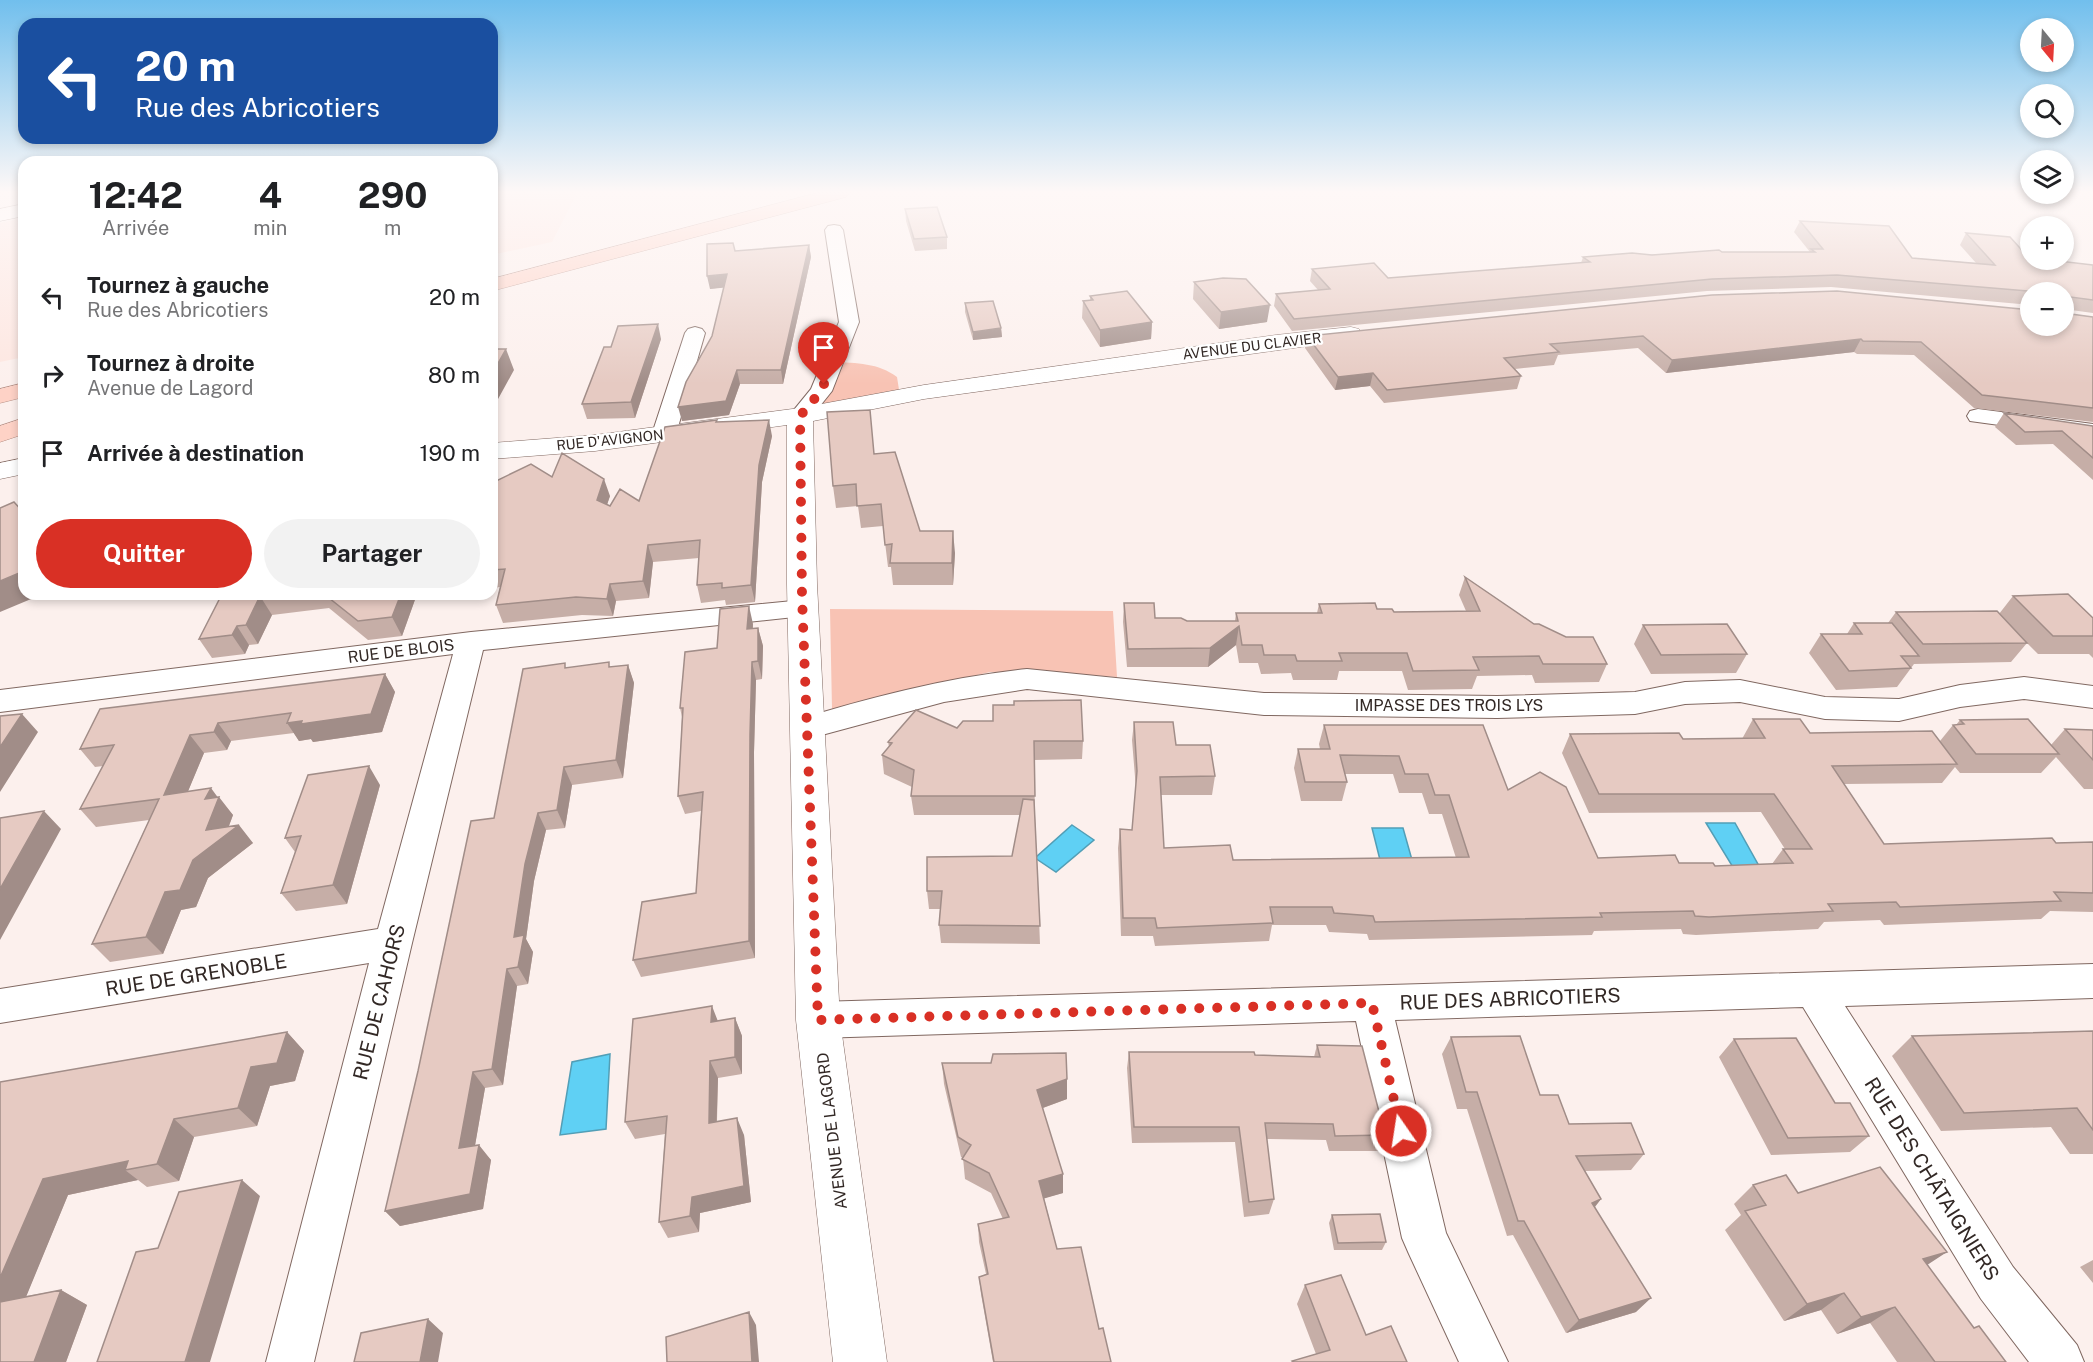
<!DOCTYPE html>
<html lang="fr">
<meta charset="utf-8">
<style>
:root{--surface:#fff;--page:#f2f2f2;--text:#202124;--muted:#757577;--accent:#d93025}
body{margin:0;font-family:"Public Sans",sans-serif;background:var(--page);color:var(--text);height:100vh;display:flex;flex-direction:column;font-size:22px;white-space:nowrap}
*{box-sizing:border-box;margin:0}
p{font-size:20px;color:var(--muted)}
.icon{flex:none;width:33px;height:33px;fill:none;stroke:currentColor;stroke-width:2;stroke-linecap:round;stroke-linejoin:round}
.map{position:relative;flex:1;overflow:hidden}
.panel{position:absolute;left:18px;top:156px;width:480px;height:444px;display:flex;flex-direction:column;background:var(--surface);border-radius:18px;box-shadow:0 3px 9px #0003}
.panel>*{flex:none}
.guide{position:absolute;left:18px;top:18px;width:480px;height:126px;border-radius:18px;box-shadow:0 3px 9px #0003;background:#1a4fa0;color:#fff;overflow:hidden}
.needle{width:39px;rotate:162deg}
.controls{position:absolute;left:2020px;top:18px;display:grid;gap:12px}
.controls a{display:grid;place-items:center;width:54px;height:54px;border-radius:50%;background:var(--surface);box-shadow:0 3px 9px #0003;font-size:30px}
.pin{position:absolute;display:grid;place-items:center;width:51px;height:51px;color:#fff;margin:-62px -26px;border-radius:50% 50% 50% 0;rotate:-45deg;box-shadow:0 0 6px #0007}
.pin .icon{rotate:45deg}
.me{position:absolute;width:66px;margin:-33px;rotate:347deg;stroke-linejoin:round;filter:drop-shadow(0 0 4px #0008)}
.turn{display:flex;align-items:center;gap:21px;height:126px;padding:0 18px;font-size:27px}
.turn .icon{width:78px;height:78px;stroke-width:2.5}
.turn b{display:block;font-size:42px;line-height:51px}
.eta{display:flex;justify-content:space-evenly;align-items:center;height:102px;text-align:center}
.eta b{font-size:36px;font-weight:700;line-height:42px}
.button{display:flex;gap:12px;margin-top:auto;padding:12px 18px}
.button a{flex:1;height:69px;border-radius:36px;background:var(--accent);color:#fff;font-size:24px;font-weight:700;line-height:69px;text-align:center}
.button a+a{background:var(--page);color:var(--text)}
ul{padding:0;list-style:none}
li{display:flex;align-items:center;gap:18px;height:78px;padding:0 18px}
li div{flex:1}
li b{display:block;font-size:22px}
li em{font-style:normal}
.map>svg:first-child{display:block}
.built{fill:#fde6e0}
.green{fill:#f8c3b4}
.water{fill:#5fd0f4;stroke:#529eb6;stroke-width:1.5}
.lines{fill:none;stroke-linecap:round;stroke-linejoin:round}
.minor-casing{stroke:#806861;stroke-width:2}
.tertiary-casing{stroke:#806861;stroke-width:1}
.trunk-casing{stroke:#b68f85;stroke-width:1}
.minor{fill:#fff;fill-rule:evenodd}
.tertiary{fill:#fff;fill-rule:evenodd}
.trunk{fill:#fed2c6;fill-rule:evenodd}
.wall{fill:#c6aea7}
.shaded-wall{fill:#a18d88}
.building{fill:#e6cac2;stroke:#a18d88;stroke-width:1.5}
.route{stroke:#d93025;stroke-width:10;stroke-dasharray:0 18}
.labels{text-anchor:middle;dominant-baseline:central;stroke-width:4.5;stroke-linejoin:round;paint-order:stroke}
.far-street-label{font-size:14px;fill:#322825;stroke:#fff}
.street-label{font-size:16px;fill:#322825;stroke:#fff}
.near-street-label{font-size:20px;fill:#322825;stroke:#fff}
</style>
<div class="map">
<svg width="2093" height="1362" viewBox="0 0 2093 1362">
<rect width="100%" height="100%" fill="#fcf0ed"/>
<!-- built -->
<path class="built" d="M492 193H577L552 242 492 255Z
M24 218V357L0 362V223Z"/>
<!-- green -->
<path class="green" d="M834 362C856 363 879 363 897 377L900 396 800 416Z
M830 609 1113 611 1117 677 1030 671 990 672 832 709Z"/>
<!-- water -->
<path class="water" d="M1706 823H1735L1759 866 1734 869Z
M1072 825 1094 840 1056 872 1035 858Z
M1372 828H1403L1414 867 1382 868Z
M610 1054 606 1129 560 1135 572 1062Z"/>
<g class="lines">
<defs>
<path id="minor" d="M834 225 840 226 843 230 859 322 832 391 808 421 800 423 792 421 789 416 811 389 839 322 825 230 828 226Z
M695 327 702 329 705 333 676 434 672 439 664 441 656 439 652 434 685 333 688 329Z
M1978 409 2093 424V438L1970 421 1967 416 1970 411Z
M803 600 813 603 817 609 813 615 483 650 412 943 314 1362H266L369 963 0 1023V989L378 929 453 654 0 712V690L471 632Z
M1027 669 1264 693 1497 696 1635 692 1685 682 1740 680 1825 697 1899 699 1960 685 2024 677 2093 686V708L2024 699 1960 707 1899 721 1825 719 1740 702 1685 704 1635 714 1497 718 1264 715 1027 689 944 702 807 739 796 736 791 728 796 720C872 697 948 677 1027 669Z
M2093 964V998L1845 1006 2013 1267 2077 1345 2084 1362H2029L1981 1299 1803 1007 1395 1020 1446 1233 1508 1362H1459L1409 1254 1402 1238 1356 1021 818 1038 804 1033 798 1020 804 1007 818 1002Z"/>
<path id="tertiary" d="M24 204V216L0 221V209Z
M1351 327 1359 329 1362 334 1359 339 924 399 813 421 817 584 840 1020 887 1362H833L796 1020 787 584V425L595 451 492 459V443L595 435 800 408 924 385 1276 335Z
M24 458V474L0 479V463Z"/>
<path id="trunk" d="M817 193H849L846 197 492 291V279Z
M24 383V397L0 403V389Z
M24 418V434L0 442V426Z"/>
</defs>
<!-- minor casing -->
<use href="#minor" class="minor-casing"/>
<!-- tertiary casing -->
<use href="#tertiary" class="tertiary-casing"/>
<!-- trunk casing -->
<use href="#trunk" class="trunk-casing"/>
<!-- minor -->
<use href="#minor" class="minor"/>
<!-- tertiary -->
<use href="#tertiary" class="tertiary"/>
<!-- trunk -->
<use href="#trunk" class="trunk"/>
</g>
<!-- wall -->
<path class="wall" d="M905 209 947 237V249L915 251 906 221Z
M1800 221 1912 258 1976 263 1960 245 1966 233 2028 257 2093 265V313L2071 310V314L2093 317V422L1974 408 1914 355 1857 354 1854 352 1666 373 1638 348 1558 355 1554 365 1515 369 1521 376 1517 389 1384 403 1370 386 1335 390 1305 348 1307 336 2031 326 2064 292H2031V305L1831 287 1707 291 1292 331 1274 306 1276 294 1318 290 1310 281 1312 269 1388 278 1581 263 1583 257 1722 252H1810L1794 232Z
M809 245 811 257 783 384H740L729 415 682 421 712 336 724 287 710 289 735 251Z
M1194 282 1267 322 1219 329 1193 299Z
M1090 296 1152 322 1151 339 1100 347 1082 318 1083 301 1090 300Z
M965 303 1001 328 1002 337 973 340 965 312Z
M661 339 635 418 587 419 582 404 611 347Z
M2004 413 2093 426V480L2053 444 2016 445 1995 427Z
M718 422 772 436 762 482 755 602 726 605 725 600 701 603 697 585 699 558 653 562 649 598 616 601 613 616 582 615 503 623 496 605 500 587 492 588V483L552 477 610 496 607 504 610 506 639 501Z
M875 454 920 531 955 553 953 585H893L891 567H888L883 526 861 528 858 506 836 508 833 486Z
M1465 577 1534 624 1607 664 1599 682 1535 683 1532 675 1477 676 1472 689 1408 690 1402 671H1339L1337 680H1293L1291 673 1261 674 1258 663H1239L1236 645 1208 667H1127L1123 622 1124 603 1155 618 1187 621H1235L1236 613H1317L1319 604 1377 609 1394 612 1466 611 1459 595Z
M222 594H417L402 636 368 640 329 608 272 615 258 644 249 645 245 654 212 658 199 639Z
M2013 596 2093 618V658L2089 654H2038L2020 636 2027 643 2011 662 1914 664 1897 687 1836 690 1809 653 1821 634H1847L1854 623H1888L1896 612 1999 614Z
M753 624V628H758L763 646 762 679 756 680 754 752 755 958 641 977 633 960 696 893 701 811 685 814 678 796 682 717 680 708 717 648Z
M1643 625 1747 654 1736 673 1651 674 1634 644Z
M628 665 634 683 623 778 572 785 565 828 546 830 534 881 526 939 533 952 528 984 517 986 503 1085 485 1088 475 1145 491 1160 483 1209 400 1226 385 1211 494 818 567 668 611 667Z
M385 674 395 692 382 732 313 742 311 739 299 741 294 733 231 741 227 750 204 753 188 791 218 798 233 815 229 826 253 843 208 878 196 907 181 910 163 954 110 962 92 944 149 820 96 827 80 809 103 766 95 767 80 749Z
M1753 719 1810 733 1940 741 1953 725H1956L1960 720 2051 745 2065 729 2093 730V789H2084L2056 757 2041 773H1960L1955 767 1942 783 1844 784 1884 844 2056 843 2093 842V912L2050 911 2041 919 1884 925 1880 920 1824 922 1818 929 1696 935 1683 934 1681 929 1594 931 1592 935 1369 940 1367 934 1329 932 1326 925H1272L1269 941 1155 946 1153 936H1121L1118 848 1120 829 1132 830 1136 789 1132 740 1134 722 1176 745 1215 776 1212 795H1161L1164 848 1233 860 1456 858 1442 814H1429L1422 793H1399L1393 774H1345L1347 782 1342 801H1301L1294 768 1298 749H1320L1319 744 1324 725 1508 790 1598 858 1715 866 1772 864 1783 849H1785L1761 812 1589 813 1562 753 1570 734 1683 739H1742Z
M957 728 1083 741 1082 759 1034 760 1035 815 1040 944 941 943 939 925 940 909H929L927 891 1012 856 1020 815H914L911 796 912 787 884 774 882 755 889 747 888 742Z
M380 785 347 904 296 911 281 893 295 852 285 838Z
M735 1018 742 1036V1074L718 1078 717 1121 744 1135 751 1202 700 1213 699 1232 668 1238 659 1222 665 1134 635 1139 625 1122 717 1021Z
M2093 1031V1154H2070L2051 1127 1941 1131 1892 1056 1912 1036Z
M287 1032 304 1051 295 1081 270 1086 257 1126 194 1137 179 1181 147 1187 138 1180 68 1195 26 1296 61 1290 87 1305 66 1362H0V1082Z
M1451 1037 1540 1095 1569 1124 1644 1154 1631 1170 1585 1171 1601 1199 1595 1207 1636 1312 1566 1333 1513 1235 1507 1236 1467 1109H1457L1442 1054Z
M1734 1039 1835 1103 1869 1136 1850 1152 1771 1155 1719 1057Z
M1317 1045 1385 1135 1378 1151H1329L1326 1140 1267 1139 1274 1199 1269 1214 1244 1217 1235 1142 1132 1143 1127 1068 1129 1052 1314 1057Z
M942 1063H991L1067 1099 1043 1108 1063 1193 1044 1198 1057 1249 1099 1329 1111 1362H993L981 1294 979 1277 986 1274 979 1242 978 1224 1003 1219 991 1193 965 1179 963 1158 961 1157 944 1084Z
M1753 1185 1798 1193 1927 1265 1974 1328 2006 1362H1897L1870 1323 1837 1334 1821 1310 1784 1321 1725 1230 1741 1215 1734 1204Z
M1332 1215 1386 1242 1382 1250H1334L1329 1223Z
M2093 1260V1283L2080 1267Z
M1305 1285 1366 1335 1407 1362H1292V1361L1316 1354 1297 1304Z"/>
<!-- shaded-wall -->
<path class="shaded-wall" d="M809 245 811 257 783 384 781 370Z
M727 274 730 287 710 289 707 276Z
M1270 305 1267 322 1219 329 1221 312Z
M1152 322 1151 339 1100 347V330Z
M658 324 661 339 635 418 631 402Z
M1001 328 1002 337 973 340V332Z
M1861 339 1854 352 1666 373 1672 360Z
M506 349 514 370 492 410V374Z
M737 370 740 384 729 415 682 421 678 407Z
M1373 373 1370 386 1335 390 1338 377Z
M769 420 772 436 762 482 755 602 751 585 759 465Z
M604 479 610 496 603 517 597 500Z
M953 531 955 553 953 585 952 563Z
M648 545 653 562 649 598 643 581Z
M24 571V594H43L0 612V581Z
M610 584 616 601 613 616 607 599Z
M401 594H417L402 636 392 617Z
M260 596 272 615 258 644 246 625Z
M749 606 753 624 751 647 747 629Z
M237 626 249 645 245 654 232 635Z
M1239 626 1236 645 1208 667 1210 648Z
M758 628 763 646 762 679 758 661Z
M752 662 756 680 754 752 755 958 749 941 750 734Z
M628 665 634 683 623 778 616 760Z
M385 674 395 692 382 732 313 742 311 739 299 741 287 723Z
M22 714 38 732 0 792V747Z
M218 723 231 741 227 750 214 732Z
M190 735 204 753 179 813 164 795Z
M369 766 380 785 347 904 333 885Z
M564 767 572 785 565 828 557 810Z
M211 788 219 799V797L233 815 225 836 239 825 253 843 208 878 196 907 181 910 163 954 146 937 165 892 206 830 205 799Z
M44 811 61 829 0 940V889Z
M538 813 546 830 534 881 526 939 533 952 528 984 518 967 514 937 525 864Z
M507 969 517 986 503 1085 492 1069Z
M712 1006 719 1024 711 1022Z
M735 1018 742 1036V1074L735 1057Z
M287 1032 304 1051 295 1081 270 1086 257 1126 238 1108 251 1067Z
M710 1061 718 1078 716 1140 709 1123Z
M473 1072 485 1088 472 1163 459 1148Z
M1067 1079V1099L1037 1110V1090Z
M737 1118 744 1135 751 1202 700 1213 699 1232 690 1216 692 1197Z
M174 1119 194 1137 179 1181 157 1164Z
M479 1145 491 1160 483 1209 400 1226 385 1211Z
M128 1161 125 1170 138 1180 68 1195 17 1319 0 1310V1278L43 1179Z
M1063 1174V1193L1039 1200V1181Z
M242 1180 260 1196 210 1362H185Z
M1601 1199 1589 1214 1592 1203Z
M1947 1252 1921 1269 1923 1259Z
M61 1290 87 1305 66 1362H34Z
M1844 1293 1821 1310 1784 1321 1807 1304Z
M1651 1298 1636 1312 1566 1333 1579 1320Z
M1895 1307 1870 1323 1837 1334 1861 1317Z
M749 1312 756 1325 759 1362H752Z
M428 1319 443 1333 438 1362H420Z"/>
<!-- building -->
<path class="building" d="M937 207 947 237 914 239 905 209Z
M1800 221 1889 226 1912 258 1995 265 1966 233 2010 237 2028 257H2031V260H2050L2093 265V300L2071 297V314L2093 317V408L1982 395 1921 342 1863 341 1861 339 1672 360 1643 336 1550 344 1559 352 1504 358 1521 376 1387 390 1373 373 1338 377 1307 336 1712 295 1837 291 2031 310V326H2064V292H2039L1837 275 1712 279 1294 319 1276 294 1330 289 1312 269 1374 263 1388 278 1590 262 1583 257 1632 253 1652 255 1719 250 1722 252H1815L1811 249H1823Z
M733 243 735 251 809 245 781 370H737L726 401 678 407 686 382 712 336 727 274 707 276V244Z
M1223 278 1246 279 1270 305 1221 312 1194 282Z
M1127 291 1152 322 1100 330 1083 301 1093 300 1090 296Z
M993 301 1001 328 973 332 965 303Z
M658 324 631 402 582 404 604 347H611L618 326Z
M492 349H506L492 374Z
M870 410 874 454 895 452 920 531H953L952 563H890L892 544 885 545 881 504 857 506 856 484 833 486 827 412Z
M2004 413 2093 426V458L2062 431 2025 432Z
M717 420 716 422 769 420 759 465 751 585 722 588V583L697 585 700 540 648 545 643 581 610 584 607 599 576 597 496 605 505 569 492 570 493 539 492 538V483L531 464 552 477 562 453 604 479 597 500 610 506 620 489 639 501 665 427Z
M14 502 24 513V571L0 581V508Z
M1465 577 1534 624H1539L1566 637H1593L1607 664H1543L1539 656 1473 657 1479 670 1413 671 1407 653H1339L1342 661H1297L1295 655H1264L1262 645H1242L1239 626 1210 648 1128 649 1124 603H1154L1155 618H1181L1187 621H1238L1236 613H1322L1319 604 1375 603 1377 609H1392L1394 612 1480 611Z
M222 594H276L260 596 246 625 237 626 232 635 199 639Z
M324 594H401L392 617 358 621Z
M2068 594 2093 618V636H2053L2013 596Z
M749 606 747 629 758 628V661L752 662 750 734 749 941 633 960 642 902 696 893 703 792 678 796 683 708H680L685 652 717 648 720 609Z
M1997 611 2027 643 1923 644 1896 612Z
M1854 623H1892L1919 656H1901L1911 668 1849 671 1821 634H1862Z
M1727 624 1747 654 1661 655 1643 625Z
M609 662V667L628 665 616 760 564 767 557 810 538 813 525 864 514 937 524 935 518 967 507 969 492 1069 473 1072 459 1148 479 1145 470 1194 385 1211 418 1071 471 821 494 818 523 669 565 663V668Z
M385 674 371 714 301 724 302 721 287 723 291 713 218 723 214 732 190 735 164 795 211 788 205 799 219 797 206 830 239 825 193 860 180 890 165 892 146 937 92 944 159 799 80 809 114 745 80 749 100 709Z
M1081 700 1083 741H1034L1035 796H911L914 770 882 755 892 743 888 742 916 710 957 728 963 721H993V705H1014V701Z
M22 714 0 747V716Z
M1753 719H1800L1810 733 1932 731 1957 764 1832 766 1884 844 2052 838 2056 843 2093 842V893L2054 892 2061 901 1900 907 1896 902 1828 904 1833 911 1709 917 1695 916 1693 911 1600 913 1602 917 1375 922 1373 916 1334 913 1332 907H1270L1273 923 1157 928 1155 918H1123L1120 829 1132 830 1137 771 1134 722H1173L1176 745H1210L1215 776 1160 777 1164 848 1230 845 1233 860 1469 857 1449 795H1435L1428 774H1405L1399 756 1340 755 1347 782H1305L1298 749H1330L1324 725H1483L1508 790 1540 772 1566 787 1598 858 1675 855 1679 863H1713L1715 866 1793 863 1783 849H1812L1774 794H1599L1570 734 1679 733 1683 739 1765 738Z
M2028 719 2059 754H1976L1953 725 1964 724 1960 720Z
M2065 729 2093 730V760Z
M369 766 333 885 281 893 301 836 285 838 308 775Z
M1023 799 1034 800 1040 926 939 925 942 891H927V857L1012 856Z
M44 811 0 889V818Z
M712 1006 711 1022 735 1018V1057L710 1061 709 1123 737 1118 744 1186 692 1197 690 1216 659 1222 667 1116 625 1122 633 1019Z
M2093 1031V1130L2077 1108 1964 1113 1912 1036Z
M287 1032 277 1063 251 1067 238 1108 174 1119 157 1164 125 1170 128 1161 43 1179 0 1278V1082Z
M1520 1036 1540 1095H1558L1569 1124 1631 1123 1644 1154 1576 1156 1601 1199 1592 1203 1651 1298 1579 1320 1524 1221H1518L1477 1092H1466L1451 1037Z
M1796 1038 1835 1103H1850L1869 1136 1788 1138 1734 1039Z
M1317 1045 1362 1046 1385 1135 1335 1136 1333 1124 1265 1123 1274 1199 1249 1202 1239 1127H1134L1129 1052H1254L1255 1055 1320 1057Z
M1066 1053 1067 1079 1037 1090 1063 1174 1039 1181 1057 1249 1081 1247 1099 1329 1103 1328 1111 1362H994L979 1277 988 1274 978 1224 1009 1217 989 1173 962 1159 971 1145 958 1137 942 1063H991L993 1054Z
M1880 1167 1947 1252 1923 1259 1974 1328 1979 1326 2006 1362H1935L1895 1307 1861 1317 1844 1293 1807 1304 1745 1211 1766 1205 1753 1185 1786 1175 1798 1193Z
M242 1180 185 1362H97L136 1252 158 1248 179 1192Z
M1380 1214 1386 1242 1338 1243 1332 1215Z
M1341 1275 1366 1335 1391 1326 1407 1362H1293L1292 1361 1330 1350 1305 1285Z
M61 1290 34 1362H0V1302Z
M749 1312 752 1362H667L666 1337Z
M428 1319 420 1362H354L361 1333Z"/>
<!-- sky -->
<linearGradient id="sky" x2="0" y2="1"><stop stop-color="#71bfed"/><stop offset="0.5" stop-color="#fef8f7"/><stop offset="1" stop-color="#fef8f7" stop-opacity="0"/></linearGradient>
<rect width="2093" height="384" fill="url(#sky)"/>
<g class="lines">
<!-- route -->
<path class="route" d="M824 384 821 391 800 416 802 596 818 1020 1372 1003 1401 1131"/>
</g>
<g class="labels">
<!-- far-street labels -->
<g class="far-street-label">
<text transform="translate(1252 346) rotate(-7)">AVENUE DU CLAVIER</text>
<text transform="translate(610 440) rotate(-6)">RUE D'AVIGNON</text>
</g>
<!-- street labels -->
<g class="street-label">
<text transform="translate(401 651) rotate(-7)">RUE DE BLOIS</text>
<text x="1449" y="705">IMPASSE DES TROIS LYS</text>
<text transform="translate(832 1131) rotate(-97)">AVENUE DE LAGORD</text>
</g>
<!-- near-street labels -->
<g class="near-street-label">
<text transform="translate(196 975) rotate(-9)">RUE DE GRENOBLE</text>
<text transform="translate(1510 999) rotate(-2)">RUE DES ABRICOTIERS</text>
<text transform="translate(379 1002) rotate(-76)">RUE DE CAHORS</text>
<text transform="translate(1932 1179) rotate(58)">RUE DES CHÂTAIGNIERS</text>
</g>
</g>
</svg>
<div class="controls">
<a><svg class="needle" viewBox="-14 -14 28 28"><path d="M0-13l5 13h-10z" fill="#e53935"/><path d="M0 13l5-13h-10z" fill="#757577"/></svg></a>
<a><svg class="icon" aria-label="search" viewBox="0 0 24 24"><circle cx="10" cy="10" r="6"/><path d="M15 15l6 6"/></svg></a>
<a><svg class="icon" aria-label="layers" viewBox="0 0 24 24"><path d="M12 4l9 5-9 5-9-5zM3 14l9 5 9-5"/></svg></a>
<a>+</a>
<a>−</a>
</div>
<div class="pin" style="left:824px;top:384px;background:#d93025"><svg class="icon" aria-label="arrive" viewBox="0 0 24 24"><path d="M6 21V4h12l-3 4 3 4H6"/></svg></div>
<svg class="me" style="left:1401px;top:1131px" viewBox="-20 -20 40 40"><circle r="17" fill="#d93025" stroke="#fff" stroke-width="3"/><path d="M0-11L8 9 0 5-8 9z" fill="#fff"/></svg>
<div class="guide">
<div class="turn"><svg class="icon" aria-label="left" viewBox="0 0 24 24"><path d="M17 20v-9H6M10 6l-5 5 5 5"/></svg><div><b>20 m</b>Rue des Abricotiers</div></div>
</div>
<section class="panel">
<div class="eta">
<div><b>12:42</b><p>Arrivée</p></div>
<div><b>4</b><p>min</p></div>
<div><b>290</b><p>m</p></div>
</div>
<ul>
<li><svg class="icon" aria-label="left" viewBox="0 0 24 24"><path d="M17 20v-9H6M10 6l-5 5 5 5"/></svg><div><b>Tournez à gauche</b><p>Rue des Abricotiers</p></div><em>20 m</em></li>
<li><svg class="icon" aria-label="right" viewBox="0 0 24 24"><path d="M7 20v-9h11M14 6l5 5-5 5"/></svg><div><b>Tournez à droite</b><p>Avenue de Lagord</p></div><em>80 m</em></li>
<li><svg class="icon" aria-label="arrive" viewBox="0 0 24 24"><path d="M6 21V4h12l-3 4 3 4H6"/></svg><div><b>Arrivée à destination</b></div><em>190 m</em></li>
</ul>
<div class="button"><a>Quitter</a><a>Partager</a></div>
</section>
</div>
